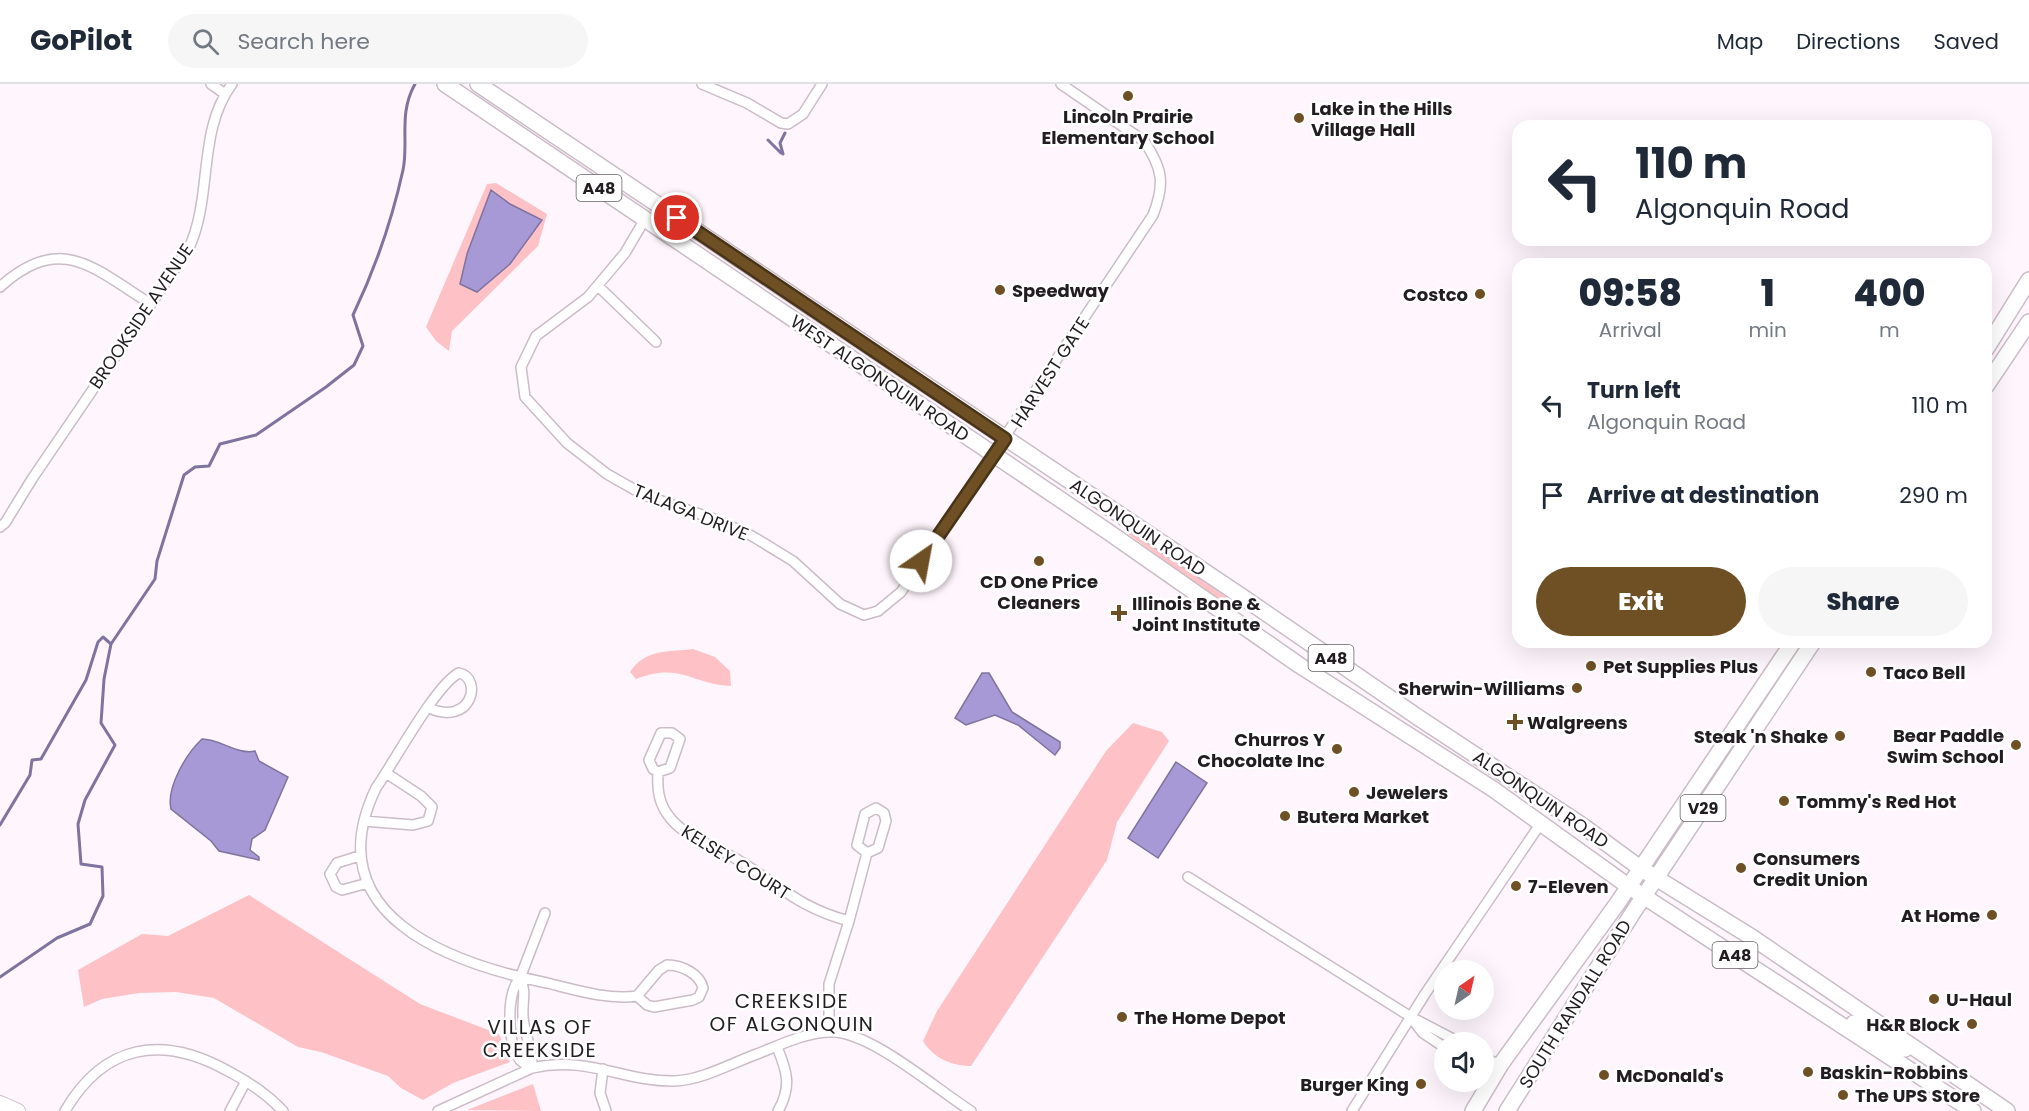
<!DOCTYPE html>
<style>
:root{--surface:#fff;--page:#f6f6f7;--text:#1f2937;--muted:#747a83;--line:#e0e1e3;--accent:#6f5025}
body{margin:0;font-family:Poppins,sans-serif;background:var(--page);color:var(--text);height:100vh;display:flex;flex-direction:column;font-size:22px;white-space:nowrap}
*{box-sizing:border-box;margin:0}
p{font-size:20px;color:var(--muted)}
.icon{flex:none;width:33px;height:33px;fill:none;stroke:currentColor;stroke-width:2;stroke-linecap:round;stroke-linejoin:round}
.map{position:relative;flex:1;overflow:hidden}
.drawer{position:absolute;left:1512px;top:174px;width:480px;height:390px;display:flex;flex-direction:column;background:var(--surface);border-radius:18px;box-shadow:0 6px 24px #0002}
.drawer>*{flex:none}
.banner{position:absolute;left:1512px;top:36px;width:480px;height:126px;border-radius:18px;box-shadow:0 6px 24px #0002;background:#fff;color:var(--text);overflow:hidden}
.needle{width:39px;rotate:34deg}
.tools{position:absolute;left:1434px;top:876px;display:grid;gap:12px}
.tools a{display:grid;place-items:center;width:60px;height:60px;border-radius:50%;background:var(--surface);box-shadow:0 6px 24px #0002;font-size:30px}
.pin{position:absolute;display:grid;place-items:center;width:51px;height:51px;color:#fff;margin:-26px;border:3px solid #fff;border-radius:50%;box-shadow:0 2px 6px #0007}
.me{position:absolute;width:66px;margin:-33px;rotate:33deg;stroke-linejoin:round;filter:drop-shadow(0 0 4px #0008)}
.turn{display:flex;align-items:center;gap:21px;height:126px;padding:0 24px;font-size:27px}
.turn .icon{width:78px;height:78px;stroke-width:2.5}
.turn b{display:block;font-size:42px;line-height:51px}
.eta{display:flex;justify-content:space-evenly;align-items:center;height:102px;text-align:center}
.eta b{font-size:36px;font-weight:800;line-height:42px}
.primary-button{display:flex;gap:12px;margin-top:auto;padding:12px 24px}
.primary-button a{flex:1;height:69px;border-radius:36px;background:var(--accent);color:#fff;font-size:24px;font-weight:800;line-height:69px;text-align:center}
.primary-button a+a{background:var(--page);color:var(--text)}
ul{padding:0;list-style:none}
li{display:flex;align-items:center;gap:18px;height:90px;padding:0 24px}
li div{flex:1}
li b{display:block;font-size:22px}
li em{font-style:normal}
header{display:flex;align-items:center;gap:36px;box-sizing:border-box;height:84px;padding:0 30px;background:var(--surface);border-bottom:2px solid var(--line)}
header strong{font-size:28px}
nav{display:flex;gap:33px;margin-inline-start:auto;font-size:21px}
.search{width:420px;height:54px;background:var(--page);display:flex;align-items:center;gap:15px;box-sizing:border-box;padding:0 21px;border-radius:33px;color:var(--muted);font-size:22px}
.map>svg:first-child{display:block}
.green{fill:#fec2c6}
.water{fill:#a699d5;stroke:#7e749f;stroke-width:1.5}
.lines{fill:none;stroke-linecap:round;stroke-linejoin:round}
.stream{stroke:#7e749f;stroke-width:3}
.street-casing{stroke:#cbbcc7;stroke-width:12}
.secondary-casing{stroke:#cbbcc7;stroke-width:16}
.primary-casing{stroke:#cbbcc7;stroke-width:18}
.street{stroke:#fff;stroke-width:9}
.secondary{stroke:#fff;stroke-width:14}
.primary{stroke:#fff;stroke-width:15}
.route-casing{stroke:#483418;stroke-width:15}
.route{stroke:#6f5025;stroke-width:10}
.poi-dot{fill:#6f5025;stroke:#fff;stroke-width:2}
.labels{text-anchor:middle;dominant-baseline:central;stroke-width:5;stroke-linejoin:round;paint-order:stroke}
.shield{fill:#fff;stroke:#646164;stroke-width:1.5}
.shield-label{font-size:16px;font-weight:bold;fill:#221d21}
.poi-label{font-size:18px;font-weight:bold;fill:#221d21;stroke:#fff;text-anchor:start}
.street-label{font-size:18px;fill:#221d21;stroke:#fff}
.neighbourhood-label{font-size:20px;letter-spacing:1.5px;fill:#221d21;stroke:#fff}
</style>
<header>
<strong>GoPilot</strong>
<div class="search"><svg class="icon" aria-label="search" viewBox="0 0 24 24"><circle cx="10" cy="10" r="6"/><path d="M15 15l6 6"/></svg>Search here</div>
<nav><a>Map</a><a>Directions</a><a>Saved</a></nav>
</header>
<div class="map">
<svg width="2029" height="1027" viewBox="0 0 2029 1027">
<rect width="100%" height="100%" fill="#fff5fc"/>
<!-- green -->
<path class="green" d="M496 99 547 130 538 162 452 247 449 267 436 257 426 243 487 100Z
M1129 448 1240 515 1233 526 1128 450Z
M693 565 715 573 730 587 731 602C690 600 681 578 636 595L630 588C645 565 668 568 693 565Z
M1133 639 1162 648 1169 657 1117 738 1107 776 971 982C952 982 933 974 923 957L937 927 1106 667Z
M249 811 420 920 499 950 510 978 453 999 423 1016 401 1004 388 992 321 968 298 963 214 914 176 908 139 909 102 915 84 923 78 886 142 850 168 852Z
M533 1000 541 1027 467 1026Z"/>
<!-- water -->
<path class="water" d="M491 106 510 120 542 136 510 180 477 208 460 200 467 170Z
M982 589H989L1012 628 1060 658V664L1055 671 1018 641 995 631 966 641 955 634Z
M202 655C220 655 237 671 255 667L259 677 288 693 265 746 252 755 250 766 259 773V776L219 767 211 757 171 725C166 704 186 670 202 655Z
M1176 678 1207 699 1158 774 1128 754Z"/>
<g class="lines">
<!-- stream -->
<path class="stream" d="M768 56 781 69
M783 70 780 59 785 49
M0 741 30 691 32 676 41 675 86 596 98 558 103 553 111 560
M0 893 57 854 90 840 103 812 102 783 81 780 78 740 85 716 115 661 101 639 104 595 111 560 155 495 157 477 184 391 195 383 209 382 220 360 256 351 326 303 354 281 363 262 353 231C375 185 392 136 403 86 409 58 398 30 415 0"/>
<defs>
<path id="street" d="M211 0 225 10
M702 0 747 19 781 39 788 40 803 30 822 0
M645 135 625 169 588 213 536 252 521 283 525 313 567 359 607 390 644 411 717 436 752 452 793 477 840 520 864 531 878 527 901 508 1153 131C1165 100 1163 85 1144 57L1061 0
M598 202 656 258
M0 203C61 148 93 184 151 220
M0 443 5 439 32 395 189 164C213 112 197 47 232 0
M429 624C472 643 483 594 459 589 436 600 393 680 376 704 315 831 449 879 547 899 576 906 607 916 637 912L647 921 654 923 693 916 699 913 703 904C700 890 682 881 667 881L659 886 637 912
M661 649H672L680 655 670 684 658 688 653 685 649 676Z
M658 688C657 707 659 721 671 735 686 753 713 762 733 773 778 799 796 823 849 837
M876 724 884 729 886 737 878 764 867 769 857 761 865 730Z
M364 737 413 741 428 737 432 723 421 712 386 689
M359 772 337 779 330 790 336 803 342 806 368 799
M1188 793 1411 933 1459 958
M520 894C527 908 522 917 523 932 524 950 533 965 532 984 528 982 523 979 520 976 507 958 506 910 520 894L545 829
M1412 935 1423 949 1444 963
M829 948V900L849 837 867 769
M777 963C787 987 792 1003 778 1027
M1484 975 1501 980
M603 985 600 1009 606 1027
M65 1027C104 960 162 950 228 987 249 998 266 1009 283 1027
M230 1027 246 997
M438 1027 532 984C588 971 623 998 675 997 702 996 732 979 757 970 780 961 806 948 831 948 870 947 936 1005 971 1027
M1352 1027 1425 910 1541 739"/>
<path id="secondary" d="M0 1019 18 1027"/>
<path id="primary" d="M445 0 1107 447 1299 581 1493 705 1628 802 1973 1027
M478 0 1244 514 1419 634 1583 742 1640 784 1753 854 2007 1027
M1986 265 2029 196
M1986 302 2029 238
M1854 939 1905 965
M1473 1027 1501 980 1617 820 1793 558
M1507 1027 1632 830 1813 558"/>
</defs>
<!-- street casing -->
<use href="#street" class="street-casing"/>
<!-- secondary casing -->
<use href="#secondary" class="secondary-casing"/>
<!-- primary casing -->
<use href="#primary" class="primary-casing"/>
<!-- street -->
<use href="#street" class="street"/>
<!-- secondary -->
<use href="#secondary" class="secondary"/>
<!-- primary -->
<use href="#primary" class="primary"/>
</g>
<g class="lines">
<defs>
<path id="route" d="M677 134 1005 355 921 477"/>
</defs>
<!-- route casing -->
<use href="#route" class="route-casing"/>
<!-- route -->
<use href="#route" class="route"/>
</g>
<!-- markers -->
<g class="poi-dot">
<circle cx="1128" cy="12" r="6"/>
<circle cx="1299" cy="34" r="6"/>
<circle cx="1000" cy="206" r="6"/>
<circle cx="1480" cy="210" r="6"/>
<circle cx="1039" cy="477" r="6"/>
<path d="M1116 520h6v6h6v6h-6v6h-6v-6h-6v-6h6z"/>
<circle cx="1591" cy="582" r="6"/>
<circle cx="1871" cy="588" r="6"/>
<circle cx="1577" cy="604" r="6"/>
<path d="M1512 629h6v6h6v6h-6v6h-6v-6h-6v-6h6z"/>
<circle cx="1840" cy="652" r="6"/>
<circle cx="2016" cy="661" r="6"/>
<circle cx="1337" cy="665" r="6"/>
<circle cx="1354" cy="708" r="6"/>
<circle cx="1784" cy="717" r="6"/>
<circle cx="1285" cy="732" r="6"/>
<circle cx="1741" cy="784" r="6"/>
<circle cx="1516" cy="802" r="6"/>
<circle cx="1992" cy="831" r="6"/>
<circle cx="1934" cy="915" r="6"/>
<circle cx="1122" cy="933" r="6"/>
<circle cx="1972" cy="940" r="6"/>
<circle cx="1808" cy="988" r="6"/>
<circle cx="1604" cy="991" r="6"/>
<circle cx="1421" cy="1000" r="6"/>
<circle cx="1843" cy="1011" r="6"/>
</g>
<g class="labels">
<!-- shield labels -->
<g class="shield">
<rect x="576.5" y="91" width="45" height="26" rx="4.5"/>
<rect x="1308.5" y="561" width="45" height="26" rx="4.5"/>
<rect x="1680.5" y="711" width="45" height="26" rx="4.5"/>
<rect x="1712.5" y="858" width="45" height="26" rx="4.5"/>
</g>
<g class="shield-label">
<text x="599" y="104">A48</text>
<text x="1331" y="574">A48</text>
<text x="1703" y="724">V29</text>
<text x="1735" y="871">A48</text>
</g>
<!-- poi labels -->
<g class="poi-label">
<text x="1311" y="24">Lake in the Hills<tspan x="1311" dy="21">Village Hall</tspan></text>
<text x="1128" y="32" text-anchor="middle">Lincoln Prairie<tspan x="1128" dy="21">Elementary School</tspan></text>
<text x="1012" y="206">Speedway</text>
<text x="1468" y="210" text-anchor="end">Costco</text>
<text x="1039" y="497" text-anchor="middle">CD One Price<tspan x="1039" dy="21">Cleaners</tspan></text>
<text x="1132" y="519">Illinois Bone &amp;<tspan x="1132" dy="21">Joint Institute</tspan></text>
<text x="1603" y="582">Pet Supplies Plus</text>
<text x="1883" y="588">Taco Bell</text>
<text x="1565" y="604" text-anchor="end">Sherwin-Williams</text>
<text x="1527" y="638">Walgreens</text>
<text x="2004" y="651" text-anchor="end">Bear Paddle<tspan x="2004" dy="21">Swim School</tspan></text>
<text x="1828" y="652" text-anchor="end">Steak 'n Shake</text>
<text x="1325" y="655" text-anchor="end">Churros Y<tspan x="1325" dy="21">Chocolate Inc</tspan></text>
<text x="1366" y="708">Jewelers</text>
<text x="1796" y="717">Tommy's Red Hot</text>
<text x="1297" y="732">Butera Market</text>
<text x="1753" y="774">Consumers<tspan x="1753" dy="21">Credit Union</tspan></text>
<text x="1528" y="802">7-Eleven</text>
<text x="1980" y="831" text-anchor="end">At Home</text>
<text x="1946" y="915">U-Haul</text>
<text x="1134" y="933">The Home Depot</text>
<text x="1960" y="940" text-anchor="end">H&amp;R Block</text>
<text x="1820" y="988">Baskin-Robbins</text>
<text x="1616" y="991">McDonald's</text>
<text x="1409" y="1000" text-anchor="end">Burger King</text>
<text x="1855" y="1011">The UPS Store</text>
</g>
<!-- street labels -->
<g class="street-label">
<text transform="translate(141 232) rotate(-56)">BROOKSIDE AVENUE</text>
<text transform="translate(1050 288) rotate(-57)">HARVEST GATE</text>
<text transform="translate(880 294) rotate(34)">WEST ALGONQUIN ROAD</text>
<text transform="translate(691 428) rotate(22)">TALAGA DRIVE</text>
<text transform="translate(1138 443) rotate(34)">ALGONQUIN ROAD</text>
<text transform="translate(1541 715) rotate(34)">ALGONQUIN ROAD</text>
<text transform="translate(736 778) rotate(32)">KELSEY COURT</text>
<text transform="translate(1575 920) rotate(-58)">SOUTH RANDALL ROAD</text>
</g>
<!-- neighbourhood labels -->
<g class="neighbourhood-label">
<text x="792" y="917">CREEKSIDE<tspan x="792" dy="23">OF ALGONQUIN</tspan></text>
<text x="540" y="943">VILLAS OF<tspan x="540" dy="23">CREEKSIDE</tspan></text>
</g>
</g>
</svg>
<div class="tools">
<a><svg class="needle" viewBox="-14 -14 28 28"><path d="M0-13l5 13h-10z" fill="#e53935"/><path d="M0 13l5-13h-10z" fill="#747a83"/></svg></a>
<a><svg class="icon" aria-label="sound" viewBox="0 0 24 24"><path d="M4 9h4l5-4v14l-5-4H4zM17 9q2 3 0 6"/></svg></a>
</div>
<div class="pin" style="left:677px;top:134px;background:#d93025"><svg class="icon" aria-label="arrive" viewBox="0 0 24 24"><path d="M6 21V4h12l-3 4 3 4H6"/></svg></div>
<svg class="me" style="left:921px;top:477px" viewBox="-20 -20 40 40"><circle r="19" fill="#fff"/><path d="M0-13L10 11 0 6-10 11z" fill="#6f5025"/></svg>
<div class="banner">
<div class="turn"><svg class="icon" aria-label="left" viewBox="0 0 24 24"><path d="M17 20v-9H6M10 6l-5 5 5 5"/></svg><div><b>110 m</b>Algonquin Road</div></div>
</div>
<section class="drawer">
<div class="eta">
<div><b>09:58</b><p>Arrival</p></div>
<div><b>1</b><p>min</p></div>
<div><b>400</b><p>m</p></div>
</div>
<ul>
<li><svg class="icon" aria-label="left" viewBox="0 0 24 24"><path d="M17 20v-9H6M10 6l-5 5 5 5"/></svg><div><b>Turn left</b><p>Algonquin Road</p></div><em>110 m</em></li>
<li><svg class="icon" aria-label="arrive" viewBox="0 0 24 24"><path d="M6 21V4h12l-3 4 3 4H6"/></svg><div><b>Arrive at destination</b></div><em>290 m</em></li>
</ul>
<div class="primary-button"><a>Exit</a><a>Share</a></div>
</section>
</div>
